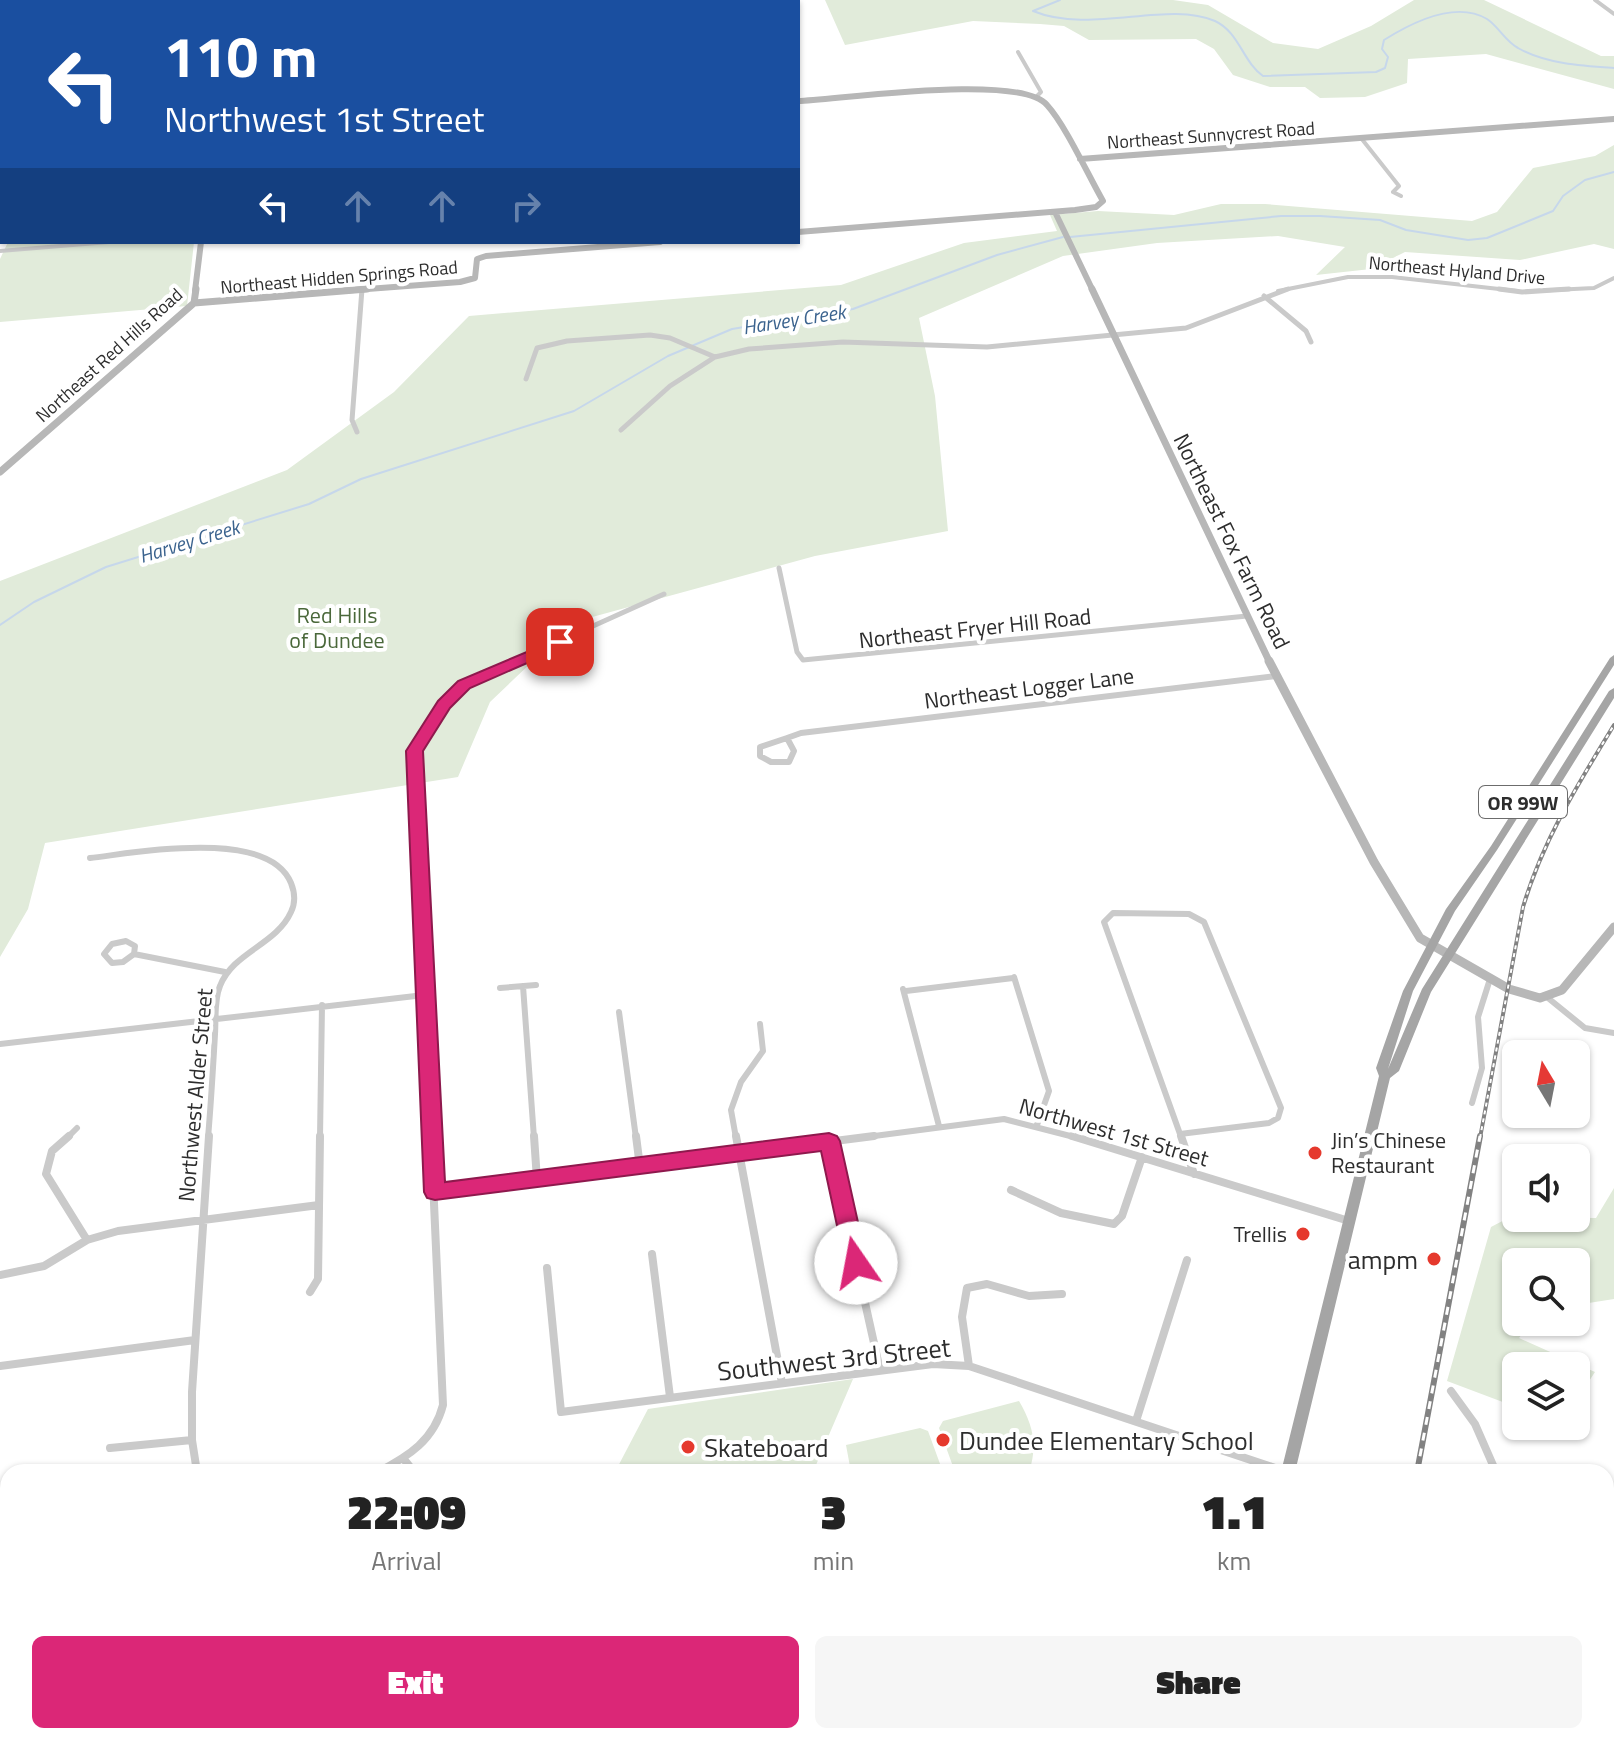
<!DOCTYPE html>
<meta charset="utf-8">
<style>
:root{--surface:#fff;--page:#f6f6f6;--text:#222;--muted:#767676;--accent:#db2777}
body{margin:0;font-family:"Titillium Web",sans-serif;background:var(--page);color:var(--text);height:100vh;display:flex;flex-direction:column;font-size:30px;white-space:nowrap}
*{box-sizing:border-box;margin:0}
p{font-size:26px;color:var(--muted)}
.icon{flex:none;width:44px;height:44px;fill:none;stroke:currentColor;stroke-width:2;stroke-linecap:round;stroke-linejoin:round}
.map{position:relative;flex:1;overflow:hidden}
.sheet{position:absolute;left:0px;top:1464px;width:1614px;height:280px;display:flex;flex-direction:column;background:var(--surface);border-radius:24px 24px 0 0;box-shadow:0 2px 6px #0004}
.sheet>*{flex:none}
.hud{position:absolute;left:0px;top:0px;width:800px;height:244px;box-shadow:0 2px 6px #0004;background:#1a4fa0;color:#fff;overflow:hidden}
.needle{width:52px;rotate:350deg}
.controls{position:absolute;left:1502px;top:1040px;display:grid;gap:16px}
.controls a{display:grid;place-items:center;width:88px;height:88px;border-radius:12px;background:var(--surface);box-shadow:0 2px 6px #0004;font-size:40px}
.pin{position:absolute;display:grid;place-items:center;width:68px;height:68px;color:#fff;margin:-34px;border-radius:16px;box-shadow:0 4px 12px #0006}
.me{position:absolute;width:88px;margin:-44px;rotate:348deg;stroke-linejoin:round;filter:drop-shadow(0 0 6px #0008)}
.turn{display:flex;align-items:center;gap:28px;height:168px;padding:0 32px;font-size:36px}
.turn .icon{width:104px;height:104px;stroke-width:2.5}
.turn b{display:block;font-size:56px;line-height:68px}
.lanes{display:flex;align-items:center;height:76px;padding:0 32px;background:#0003;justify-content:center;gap:40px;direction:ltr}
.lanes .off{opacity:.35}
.eta{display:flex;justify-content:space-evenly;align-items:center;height:136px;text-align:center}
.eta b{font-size:48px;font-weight:800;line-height:56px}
.cta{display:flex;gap:16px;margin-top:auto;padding:16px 32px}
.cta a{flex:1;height:92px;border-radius:12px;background:var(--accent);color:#fff;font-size:32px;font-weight:800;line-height:92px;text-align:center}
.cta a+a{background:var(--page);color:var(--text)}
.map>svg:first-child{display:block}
.green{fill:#e1ebda}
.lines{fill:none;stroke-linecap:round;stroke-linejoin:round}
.stream{stroke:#c6d7eb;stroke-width:2}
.street-far3{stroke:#cacaca;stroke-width:4}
.street-far2{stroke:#cacaca;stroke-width:5}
.street-far1{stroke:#cacaca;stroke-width:6}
.street{stroke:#cacaca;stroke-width:8}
.secondary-far2{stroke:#b7b7b7;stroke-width:6}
.secondary-far1{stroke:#b7b7b7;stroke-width:7}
.secondary{stroke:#b7b7b7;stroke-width:9}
.primary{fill:#a5a5a5;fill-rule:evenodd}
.rail-far1-casing{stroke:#828282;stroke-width:4}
.rail-casing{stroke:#828282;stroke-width:6}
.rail-far1{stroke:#fff;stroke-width:2;stroke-dasharray:4;stroke-linecap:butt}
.rail{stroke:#fff;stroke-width:3;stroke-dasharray:8;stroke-linecap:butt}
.route{fill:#db2777;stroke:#8e194d;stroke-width:2}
.poi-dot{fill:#e5392d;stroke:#fff;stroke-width:3}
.labels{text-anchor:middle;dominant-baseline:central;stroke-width:8;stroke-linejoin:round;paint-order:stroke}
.far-street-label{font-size:18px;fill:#2d2d2d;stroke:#fff}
.far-water-label{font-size:20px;font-style:italic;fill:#3b638e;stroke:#fff}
.shield{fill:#fff;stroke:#6c6c6c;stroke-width:2}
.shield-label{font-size:20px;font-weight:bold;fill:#2d2d2d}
.street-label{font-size:22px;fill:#2d2d2d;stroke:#fff}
.park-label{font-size:22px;fill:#4a683a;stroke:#fff}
.poi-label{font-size:22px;fill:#2d2d2d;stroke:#fff;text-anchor:start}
.near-poi-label{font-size:26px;fill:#2d2d2d;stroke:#fff;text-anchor:start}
.near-street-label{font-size:26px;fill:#2d2d2d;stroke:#fff}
</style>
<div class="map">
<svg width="1614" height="1744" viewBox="0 0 1614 1744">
<rect width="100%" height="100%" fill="#fff"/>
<!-- green -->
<path class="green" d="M825 0H1173L1208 5 1273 43 1318 49 1371 26 1414 0H1484L1601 56H1614V89L1486 54 1408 59 1407 83 1365 97 1320 98 1305 87H1270L1233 75 1214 49 1196 39 1089 40 1064 26 1040 24 973 21 845 45Z
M1614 145V249L1594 244 1520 260 1405 252 1371 269 1316 275 1345 247 1278 236 1157 243 1063 256 919 318 935 396 948 531 815 556 574 622 490 702 458 777 45 843 28 909 0 957V581L287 470 394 392 469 316 841 285 964 243 1057 231 1050 215 1098 211 1174 215 1221 204H1265L1472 221 1497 212 1533 168 1595 156Z
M8 242H194L187 306 0 322V259Z
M1614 1188V1299L1576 1305V1262H1516V1322H1531L1519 1338 1595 1372 1576 1401V1366H1516V1407L1447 1381 1491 1227 1510 1217 1596 1218Z
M853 1379 813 1472H615L648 1409Z
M1019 1401C1033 1425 1038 1445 1029 1472H955L939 1428 943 1421Z
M920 1428 928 1431 943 1472H851L846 1445Z"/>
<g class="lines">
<!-- stream -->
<path class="stream" d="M1060 0 1033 11C1091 35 1167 0 1215 21 1239 32 1243 62 1263 76L1376 72 1385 68 1388 57 1382 49 1384 40C1411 23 1455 0 1487 19 1499 27 1505 41 1518 48 1546 64 1583 66 1614 68
M104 2 107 0
M1070 237 1281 216H1320L1380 220 1406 230 1468 240 1487 238 1553 211 1563 196 1585 180 1614 172
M0 625 34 602 106 567 309 504 361 479 574 411 668 356 732 329 853 309 997 255 1063 237"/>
<!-- street-far3 -->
<path class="street-far3" d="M1595 0 1614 14
M1018 52 1041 92 1037 96
M1361 138 1399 186 1393 192 1401 196
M0 251 109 242
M1278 291 1348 277H1392L1517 291
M1533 291 1594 288 1614 278"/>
<!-- street-far2 -->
<path class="street-far2" d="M1499 289 1522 292 1569 289
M1264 296 1306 331 1311 342
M526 379 537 348 567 341 650 335 670 338 715 357 749 349 843 342 987 347 1186 328 1288 289
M621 430 670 386 715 357
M357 432 352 420 362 289
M779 568 797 652 803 660 1247 616
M511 663 664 594"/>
<!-- street-far1 -->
<path class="street-far1" d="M787 738 794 751 789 762H771L760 756V747Z
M787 738 801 733 1276 676
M90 858C136 853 268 827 291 883 295 893 296 902 291 912 276 945 233 952 220 986 214 1000 216 1019 215 1034 213 1069 211 1103 208 1138
M1113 913 1189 914 1204 922 1281 1108 1278 1118 1269 1123 1180 1134 1104 922Z
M126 941 135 946 134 954 123 962 112 963 104 954 112 944Z
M134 954 225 972
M1014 977 1049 1091 1037 1125
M523 986 534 1138
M500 988 536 985
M903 989 939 1126
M906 991 1013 978
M1548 998 1585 1028 1614 1033
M619 1012 636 1138
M0 1044 424 995
M1472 1103 1482 1068 1478 1017 1490 979
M1180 1134 1182 1138
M67 1138 77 1128
M320 1138 322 1005
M432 1138 415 751 444 705 464 684 516 661
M736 1138 731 1110 741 1082 763 1051 760 1024
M859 1138 1004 1119 1078 1138"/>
<!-- street -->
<path class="street" d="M69 1136 52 1151 46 1174 87 1240
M534 1136 537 1180
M636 1136 640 1167
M736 1136 782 1383
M1072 1136 1349 1221
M1181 1136 1194 1174
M829 1141 880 1370
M1011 1190 1061 1213 1114 1224 1122 1216 1142 1157
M435 1192 874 1136
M652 1254 670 1397
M547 1268 561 1412 933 1364 969 1366 1287 1472
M0 1275 44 1266 87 1240 118 1231 319 1205
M310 1292 318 1279 320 1136
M0 1366 195 1340
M969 1366 962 1317 967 1288 987 1284 1029 1296 1062 1294
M1451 1391 1475 1424 1496 1472
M1136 1421 1187 1260
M110 1448 192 1440
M403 1458 414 1472
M197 1472 192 1440V1392L209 1136
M378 1472C409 1456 434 1440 443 1405L431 1136
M0 1582 8 1581
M1606 1724 1614 1743
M1070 1736 1087 1744
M220 1744 221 1736
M399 1744 404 1736"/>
<!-- secondary-far2 -->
<path class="secondary-far2" d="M798 101C843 99 1020 73 1047 105 1066 126 1088 175 1103 201L1096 207 1075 210 798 232
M1080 159 1614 119
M1055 212 1093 291
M195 291 201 242
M341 291 460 282 475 278 477 259 486 256 660 242"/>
<!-- secondary-far1 -->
<path class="secondary-far1" d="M1092 289 1270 663
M194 303 367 289
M0 472 194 303 196 289"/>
<!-- secondary -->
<path class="secondary" d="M1269 661 1374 862 1420 938 1509 989 1540 998 1562 990 1614 927"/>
<!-- primary -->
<path class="primary" d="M1614 655V665L1497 850 1455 911 1413 991 1388 1069 1422 989 1609 691 1614 688V698L1431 992 1399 1071 1390 1078 1295 1472H1281L1379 1076 1376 1068 1403 991 1446 909 1491 846 1610 658Z
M1217 1736H1231L1229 1744H1215Z"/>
<defs>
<path id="rail-far1" d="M1480 1138 1523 907C1543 840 1578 784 1614 725"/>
<path id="rail" d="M1417 1472 1480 1136
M1366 1744 1368 1736"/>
</defs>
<!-- rail-far1 casing -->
<use href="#rail-far1" class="rail-far1-casing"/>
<!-- rail casing -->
<use href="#rail" class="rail-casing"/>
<!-- rail-far1 -->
<use href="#rail-far1" class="rail-far1"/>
<!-- rail -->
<use href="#rail" class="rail"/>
</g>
<!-- route -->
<path class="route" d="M560 638 566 639V646L470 688 450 708 423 751 445 1182 829 1133 837 1136 840 1141 867 1263 864 1269 856 1272 848 1269 845 1263 821 1151 435 1200 427 1198 424 1192 406 751 438 701 458 681Z"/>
<!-- markers -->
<g class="poi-dot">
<circle cx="1315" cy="1153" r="8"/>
<circle cx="1303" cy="1234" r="8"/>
<circle cx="1434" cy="1259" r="8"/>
<circle cx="943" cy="1440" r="8"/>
<circle cx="688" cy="1447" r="8"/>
</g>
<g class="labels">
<!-- far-street labels -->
<g class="far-street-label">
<text transform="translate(1211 135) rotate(-4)">Northeast Sunnycrest Road</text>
<text transform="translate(1457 270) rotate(5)">Northeast Hyland Drive</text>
<text transform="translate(339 277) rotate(-5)">Northeast Hidden Springs Road</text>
<text transform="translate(109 355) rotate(-42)">Northeast Red Hills Road</text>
</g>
<!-- far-water labels -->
<g class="far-water-label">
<text transform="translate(794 319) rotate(-9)">Harvey Creek</text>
<text transform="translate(189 541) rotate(-17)">Harvey Creek</text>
</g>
<!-- shield labels -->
<rect class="shield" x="1479" y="786" width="88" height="32" rx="6"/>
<g class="shield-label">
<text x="1523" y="802">OR 99W</text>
</g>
<!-- street labels -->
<g class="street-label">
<text transform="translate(1232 541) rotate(64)">Northeast Fox Farm Road</text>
<text transform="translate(975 628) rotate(-6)">Northeast Fryer Hill Road</text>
<text transform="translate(1029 688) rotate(-7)">Northeast Logger Lane</text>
<text transform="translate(195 1095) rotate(-85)">Northwest Alder Street</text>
<text transform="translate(1114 1132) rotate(16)">Northwest 1st Street</text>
</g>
<!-- park labels -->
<g class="park-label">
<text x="337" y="615">Red Hills<tspan x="337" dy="25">of Dundee</tspan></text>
</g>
<!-- poi labels -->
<g class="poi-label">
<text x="1331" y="1140">Jin’s Chinese<tspan x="1331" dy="25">Restaurant</tspan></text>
<text x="1287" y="1234" text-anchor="end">Trellis</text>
</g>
<!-- near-poi labels -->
<g class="near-poi-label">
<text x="1418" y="1259" text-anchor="end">ampm</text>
<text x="959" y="1440">Dundee Elementary School</text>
<text x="704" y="1447">Skateboard</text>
</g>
<!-- near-street labels -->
<g class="near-street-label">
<text transform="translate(834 1359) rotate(-6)">Southwest 3rd Street</text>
</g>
</g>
</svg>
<div class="controls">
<a><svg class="needle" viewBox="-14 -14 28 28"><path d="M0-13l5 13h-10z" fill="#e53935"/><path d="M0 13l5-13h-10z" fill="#767676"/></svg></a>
<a><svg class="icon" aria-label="sound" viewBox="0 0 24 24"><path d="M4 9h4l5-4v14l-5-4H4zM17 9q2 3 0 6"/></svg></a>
<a><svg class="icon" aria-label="search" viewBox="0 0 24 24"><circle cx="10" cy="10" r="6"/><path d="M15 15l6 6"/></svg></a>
<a><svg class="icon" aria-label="layers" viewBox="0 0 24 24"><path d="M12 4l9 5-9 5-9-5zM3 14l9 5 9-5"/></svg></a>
</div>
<div class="pin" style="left:560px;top:642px;background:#d93025"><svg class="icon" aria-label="arrive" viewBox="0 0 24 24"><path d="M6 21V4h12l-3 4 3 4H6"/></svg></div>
<svg class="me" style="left:856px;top:1263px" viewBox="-20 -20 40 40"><circle r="19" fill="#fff"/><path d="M0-13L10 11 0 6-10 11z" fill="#db2777"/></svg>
<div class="hud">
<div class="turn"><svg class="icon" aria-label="left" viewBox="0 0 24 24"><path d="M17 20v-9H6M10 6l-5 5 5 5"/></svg><div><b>110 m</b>Northwest 1st Street</div></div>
<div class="lanes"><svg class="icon" aria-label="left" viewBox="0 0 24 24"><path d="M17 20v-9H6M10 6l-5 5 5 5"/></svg><svg class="icon off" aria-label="ahead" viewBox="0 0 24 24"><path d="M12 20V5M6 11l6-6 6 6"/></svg><svg class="icon off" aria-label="ahead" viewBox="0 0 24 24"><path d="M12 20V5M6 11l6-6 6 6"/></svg><svg class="icon off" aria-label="right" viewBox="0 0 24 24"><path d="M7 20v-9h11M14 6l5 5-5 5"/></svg></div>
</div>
<section class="sheet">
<div class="eta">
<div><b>22:09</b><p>Arrival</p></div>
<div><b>3</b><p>min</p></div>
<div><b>1.1</b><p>km</p></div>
</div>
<div class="cta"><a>Exit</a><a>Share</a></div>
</section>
</div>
